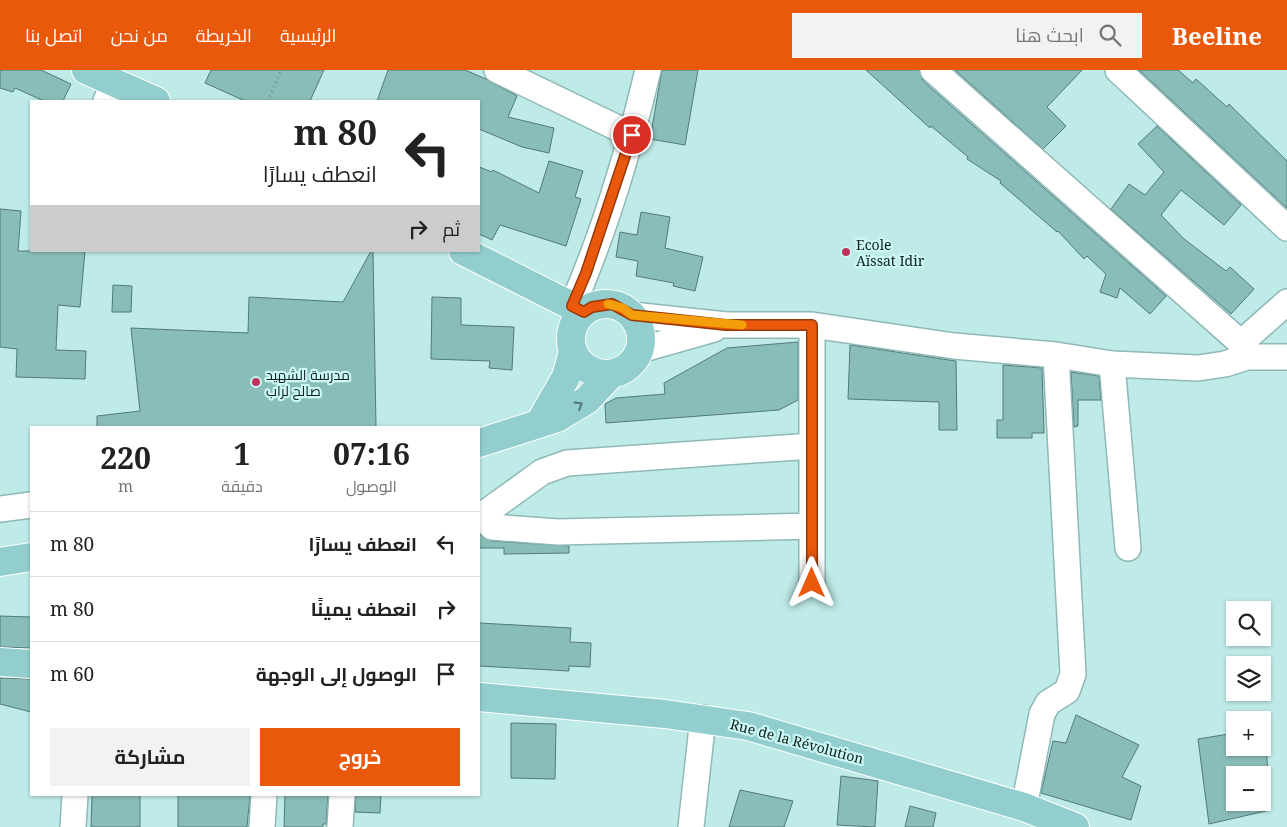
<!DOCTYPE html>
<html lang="ar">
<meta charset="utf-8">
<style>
:root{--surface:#fff;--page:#f2f2f2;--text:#222;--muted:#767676;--line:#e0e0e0;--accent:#ea580c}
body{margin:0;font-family:"Noto Serif",Cairo,serif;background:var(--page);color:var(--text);direction:rtl;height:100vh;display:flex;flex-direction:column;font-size:19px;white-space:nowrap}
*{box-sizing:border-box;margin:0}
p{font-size:16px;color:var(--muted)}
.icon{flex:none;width:28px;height:28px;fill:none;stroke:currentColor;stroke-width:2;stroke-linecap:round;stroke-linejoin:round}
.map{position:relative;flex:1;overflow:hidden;direction:ltr}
.details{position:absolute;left:30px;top:356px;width:450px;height:370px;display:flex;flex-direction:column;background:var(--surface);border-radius:0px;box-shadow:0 1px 4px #0004;direction:rtl}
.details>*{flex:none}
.top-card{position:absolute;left:30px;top:30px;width:450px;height:152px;border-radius:0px;box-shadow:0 1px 4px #0004;direction:rtl;background:#fff;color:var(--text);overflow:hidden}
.tools{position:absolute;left:1226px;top:531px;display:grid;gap:10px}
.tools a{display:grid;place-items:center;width:45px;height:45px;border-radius:0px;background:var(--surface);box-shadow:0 1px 4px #0004;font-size:25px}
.pin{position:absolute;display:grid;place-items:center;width:42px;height:42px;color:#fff;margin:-21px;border:2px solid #fff;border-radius:50%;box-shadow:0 1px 5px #0007}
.me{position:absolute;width:55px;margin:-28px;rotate:0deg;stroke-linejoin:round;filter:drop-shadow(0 0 4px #0008)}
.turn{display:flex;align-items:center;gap:18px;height:105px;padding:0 20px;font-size:22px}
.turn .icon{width:65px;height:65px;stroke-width:2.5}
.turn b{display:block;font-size:35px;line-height:42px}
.then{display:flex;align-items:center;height:48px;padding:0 20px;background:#0003;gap:10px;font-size:19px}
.eta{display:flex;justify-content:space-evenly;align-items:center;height:85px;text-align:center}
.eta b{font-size:30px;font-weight:700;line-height:35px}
.action{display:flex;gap:10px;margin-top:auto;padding:10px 20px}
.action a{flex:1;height:58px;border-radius:0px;background:var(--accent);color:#fff;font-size:20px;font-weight:700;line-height:58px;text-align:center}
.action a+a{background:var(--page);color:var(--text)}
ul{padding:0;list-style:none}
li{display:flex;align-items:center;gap:15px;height:65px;padding:0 20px;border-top:1px solid var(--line)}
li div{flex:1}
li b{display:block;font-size:19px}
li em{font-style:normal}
header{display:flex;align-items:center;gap:30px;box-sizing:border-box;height:70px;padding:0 25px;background:var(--accent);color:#fff}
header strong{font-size:24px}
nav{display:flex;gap:28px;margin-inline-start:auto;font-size:18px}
.search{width:350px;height:45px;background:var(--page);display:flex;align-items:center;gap:12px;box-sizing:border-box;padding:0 18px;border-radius:0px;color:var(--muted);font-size:19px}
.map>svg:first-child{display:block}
.building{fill:#89bdba;stroke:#527a78;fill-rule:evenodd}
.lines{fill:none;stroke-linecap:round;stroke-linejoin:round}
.minor-casing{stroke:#8fb9b7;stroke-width:28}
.primary-casing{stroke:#fff;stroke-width:30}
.path{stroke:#71918f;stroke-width:3;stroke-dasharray:1 4;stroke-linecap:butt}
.minor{stroke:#fff;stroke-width:25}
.primary{stroke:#92cecd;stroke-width:28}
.oneway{stroke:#507676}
.route-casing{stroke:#983908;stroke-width:12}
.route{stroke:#ea580c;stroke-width:9}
.slow{stroke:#f59e0b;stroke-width:9}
.poi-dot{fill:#c0325b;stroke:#cbf7f4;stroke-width:2}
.labels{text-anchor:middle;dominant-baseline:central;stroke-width:4.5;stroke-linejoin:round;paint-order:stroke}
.poi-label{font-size:14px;fill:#0e1f1e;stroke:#cbf7f4;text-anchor:start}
.street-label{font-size:14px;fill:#0e1f1e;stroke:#cbf7f4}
</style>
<header>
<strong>Beeline</strong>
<div class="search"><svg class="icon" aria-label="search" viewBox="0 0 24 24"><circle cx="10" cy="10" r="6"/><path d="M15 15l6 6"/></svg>ابحث هنا</div>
<nav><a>الرئيسية</a><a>الخريطة</a><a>من نحن</a><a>اتصل بنا</a></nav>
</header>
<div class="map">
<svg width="1287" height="757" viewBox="0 0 1287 757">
<rect width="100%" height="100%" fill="#beeae7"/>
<!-- building -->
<path class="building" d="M0 0H41L71 14 63 31H44L15 18 13 22 0 18Z
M211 0H324L310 31H245L205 13Z
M388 0H465L486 9 517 26 508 47 554 58 549 83 522 77 479 59V31H377Z
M662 0H698L685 75 650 69Z
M866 0H919L923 11 1166 226 1150 244 1120 218 1117 228 1100 222 1106 204 1087 186 1084 189 1058 161 1057 162 1000 113 1001 111 967 89 968 87 931 56 930 58Z
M955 0H1082L1047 37 1066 56 1043 79Z
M1139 0H1178L1193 13 1196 9 1227 37 1229 34 1287 91V138Z
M1157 56 1241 135 1224 155 1181 120 1161 145 1184 169 1226 201 1230 197 1254 219 1231 244 1111 139 1129 114 1145 125 1164 102 1138 74Z
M549 91 583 101 575 127 581 129 566 176 500 155 492 170 479 164V97L492 102 493 100 539 123Z
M0 139 21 141 18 181H85L80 237 58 235 56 280 86 281 85 309 16 307 17 279 0 277Z
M641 142 670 147 665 178 703 187 695 221 673 216 674 213 636 206 638 191 616 187 620 162 637 165Z
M371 181H373L376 358H97V346L140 341 131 258 248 263 249 227 343 232Z
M113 215 132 216 131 242H112Z
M432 227 461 228V255L514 257 512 300 489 298 490 291 431 289Z
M798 272V330L779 340 606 353 605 334 616 328 665 324 664 313 727 278Z
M850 275 956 291 957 360H939V332L848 329Z
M1003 295 1042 298 1044 363H1032V368H997V350H1003Z
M1071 302 1099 306 1101 330H1078V356L1074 357Z
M479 464 491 471 569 476V483L504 484V478H479Z
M0 546 31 547V578L0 577Z
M479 553 571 558 570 572 591 573 590 597 569 596V601L479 596Z
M0 608 31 609V642L0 634Z
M1076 645 1139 675 1122 707 1141 716 1131 750 1041 723 1053 671 1066 673Z
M511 653 556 654 555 709 511 708Z
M1235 663V678H1262V670L1266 673 1270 740 1209 754 1198 669ZM1235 705H1262V732H1235Z
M841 706 878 711 875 757 837 755Z
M740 720 793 731 784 757H729Z
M92 725H140V757H91Z
M178 725H250L247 757H178Z
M285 725H328L326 754H323V757H284Z
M356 725H381L380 743 355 742Z
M910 736 936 743 933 757H905Z"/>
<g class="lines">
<defs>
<path id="minor" d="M497 0 632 65
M933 0 1241 273 1247 287
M1118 0 1287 158
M106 31 113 14
M572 236C605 161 629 80 648 0
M632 245 726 255H812L954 276 1056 285 1112 294 1198 298 1225 294 1247 287H1287
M1241 273 1287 232
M640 280 714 259
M1112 294 1128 478
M0 439 31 435
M812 456 558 462 492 457 487 451 488 441 542 402 567 393 812 376
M812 513V255
M1024 737 1042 644 1048 633 1067 621 1073 604 1056 285
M73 757 75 725
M262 757 264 725
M340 757 342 725
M691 757 703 648"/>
<path id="primary" d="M86 0 156 31
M463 181 584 242
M571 269a35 35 0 1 1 70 0a35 35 0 1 1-70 0Z
M539 354 566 307 573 282
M479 373 557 348 587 330 611 304
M0 492 31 487
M0 592 31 594
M479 627 665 644 748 656 1024 737 1075 757"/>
</defs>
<!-- minor casing -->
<use href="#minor" class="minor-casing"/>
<!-- primary casing -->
<use href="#primary" class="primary-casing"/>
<!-- path -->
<path class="path" d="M268 31 281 0"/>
<!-- minor -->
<use href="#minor" class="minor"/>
<!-- primary -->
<use href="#primary" class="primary"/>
</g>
<!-- one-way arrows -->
<defs><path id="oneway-chevron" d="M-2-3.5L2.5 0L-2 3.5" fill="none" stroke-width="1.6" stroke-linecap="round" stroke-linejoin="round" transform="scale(1.25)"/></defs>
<use class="oneway" href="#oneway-chevron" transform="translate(579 335) rotate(-31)"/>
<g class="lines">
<defs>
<path id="route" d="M632 65 586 203 572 236 584 242 592 237 612 234 632 245 726 255H812V513"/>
</defs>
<!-- route casing -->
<use href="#route" class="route-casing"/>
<!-- route -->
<use href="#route" class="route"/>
<!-- slow -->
<path class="slow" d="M608 234 623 238 632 245 742 255"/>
</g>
<!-- markers -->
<g class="poi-dot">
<circle cx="846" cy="182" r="5"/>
<circle cx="256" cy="312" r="5"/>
</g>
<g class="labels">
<!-- poi labels -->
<g class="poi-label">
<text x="856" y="174">Ecole<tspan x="856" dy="16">Aïssat Idir</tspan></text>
<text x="266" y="304">مدرسة الشهيد<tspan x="266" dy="16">صالح لراب</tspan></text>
</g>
<!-- street labels -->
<g class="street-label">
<text transform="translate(797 671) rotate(15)">Rue de la Révolution</text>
</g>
</g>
</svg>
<div class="tools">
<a><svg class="icon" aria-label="search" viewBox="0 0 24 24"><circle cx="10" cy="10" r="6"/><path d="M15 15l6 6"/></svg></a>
<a><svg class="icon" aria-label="layers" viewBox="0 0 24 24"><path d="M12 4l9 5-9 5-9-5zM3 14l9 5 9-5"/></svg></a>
<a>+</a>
<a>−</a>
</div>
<div class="pin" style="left:632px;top:65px;background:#d93025"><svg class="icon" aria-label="arrive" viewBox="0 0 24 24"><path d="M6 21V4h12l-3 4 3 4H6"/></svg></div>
<svg class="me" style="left:812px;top:513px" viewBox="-20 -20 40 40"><path d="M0-17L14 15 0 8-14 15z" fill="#ea580c" stroke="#fff" stroke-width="4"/></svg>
<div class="top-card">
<div class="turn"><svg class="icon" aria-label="left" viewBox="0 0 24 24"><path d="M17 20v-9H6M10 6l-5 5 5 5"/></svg><div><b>80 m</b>انعطف يسارًا</div></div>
<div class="then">ثم<svg class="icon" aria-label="right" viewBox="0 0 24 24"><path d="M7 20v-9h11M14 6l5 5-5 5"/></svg></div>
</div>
<section class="details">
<div class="eta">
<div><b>07:16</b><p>الوصول</p></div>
<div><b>1</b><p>دقيقة</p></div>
<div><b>220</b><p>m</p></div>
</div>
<ul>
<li><svg class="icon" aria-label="left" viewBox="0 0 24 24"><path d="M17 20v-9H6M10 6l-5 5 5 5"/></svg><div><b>انعطف يسارًا</b></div><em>80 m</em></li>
<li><svg class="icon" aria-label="right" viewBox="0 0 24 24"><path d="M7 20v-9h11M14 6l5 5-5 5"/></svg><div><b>انعطف يمينًا</b></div><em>80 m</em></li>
<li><svg class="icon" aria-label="arrive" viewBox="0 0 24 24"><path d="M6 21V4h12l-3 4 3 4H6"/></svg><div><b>الوصول إلى الوجهة</b></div><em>60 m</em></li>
</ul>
<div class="action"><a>خروج</a><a>مشاركة</a></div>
</section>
</div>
